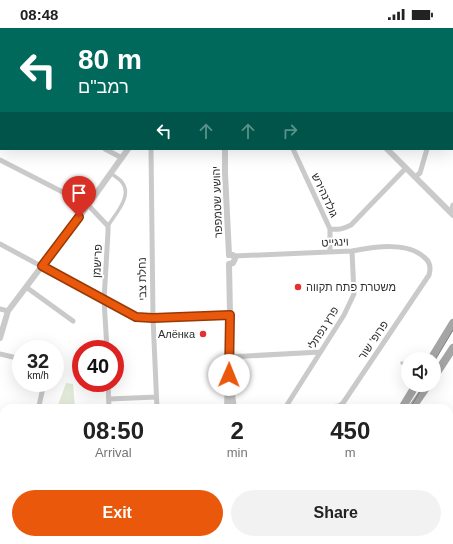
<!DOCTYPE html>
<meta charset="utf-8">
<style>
:root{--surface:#fff;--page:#f2f2f2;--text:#222;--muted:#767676;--accent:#ea580c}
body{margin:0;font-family:Helvetica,"Noto Sans Hebrew",sans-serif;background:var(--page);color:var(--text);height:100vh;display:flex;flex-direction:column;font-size:15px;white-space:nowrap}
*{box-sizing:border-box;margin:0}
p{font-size:13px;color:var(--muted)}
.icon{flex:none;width:22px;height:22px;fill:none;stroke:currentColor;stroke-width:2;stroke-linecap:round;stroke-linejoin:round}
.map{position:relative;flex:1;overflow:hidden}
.details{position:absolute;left:0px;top:376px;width:453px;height:140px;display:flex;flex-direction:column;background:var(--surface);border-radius:12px 12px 0 0;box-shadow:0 4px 16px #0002}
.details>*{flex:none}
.top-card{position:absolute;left:0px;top:0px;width:453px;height:122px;box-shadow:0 4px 16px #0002;background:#00695c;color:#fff;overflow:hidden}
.buttons{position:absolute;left:401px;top:324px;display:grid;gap:8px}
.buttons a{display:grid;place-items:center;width:40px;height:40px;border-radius:50%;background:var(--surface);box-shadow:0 4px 16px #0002;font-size:20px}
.speed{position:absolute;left:12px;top:312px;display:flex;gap:8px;font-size:20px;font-weight:700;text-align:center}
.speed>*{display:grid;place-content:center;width:52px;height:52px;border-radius:50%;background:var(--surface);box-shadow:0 4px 16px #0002;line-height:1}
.speed small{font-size:10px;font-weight:400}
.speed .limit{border:6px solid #d22;background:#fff;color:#111}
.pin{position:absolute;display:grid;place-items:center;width:34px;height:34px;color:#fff;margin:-41px -17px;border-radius:50% 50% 50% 0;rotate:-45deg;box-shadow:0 0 4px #0007}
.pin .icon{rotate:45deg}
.me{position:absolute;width:44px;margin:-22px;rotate:1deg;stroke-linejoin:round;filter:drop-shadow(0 0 3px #0008)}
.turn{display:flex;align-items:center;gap:14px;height:84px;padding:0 12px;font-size:18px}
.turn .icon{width:52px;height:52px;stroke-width:2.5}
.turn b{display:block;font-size:28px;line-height:34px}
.lanes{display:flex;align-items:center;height:38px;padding:0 12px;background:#0003;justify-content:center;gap:20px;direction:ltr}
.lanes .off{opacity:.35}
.eta{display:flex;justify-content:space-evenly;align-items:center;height:68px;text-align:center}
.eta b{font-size:24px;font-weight:700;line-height:28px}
.primary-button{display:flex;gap:8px;margin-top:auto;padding:8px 12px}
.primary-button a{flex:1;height:46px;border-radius:24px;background:var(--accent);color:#fff;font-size:16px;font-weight:700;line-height:46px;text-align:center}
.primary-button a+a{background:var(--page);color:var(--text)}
.status{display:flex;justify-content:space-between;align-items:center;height:28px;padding:0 20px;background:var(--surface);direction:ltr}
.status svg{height:11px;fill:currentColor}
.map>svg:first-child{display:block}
.green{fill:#e2ebda}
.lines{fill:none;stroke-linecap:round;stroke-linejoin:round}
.pedestrian{stroke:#cacaca;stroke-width:3.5}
.minor{stroke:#cacaca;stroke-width:5}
.tertiary{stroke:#cacaca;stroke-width:6}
.primary{stroke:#a5a5a5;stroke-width:8}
.tram{stroke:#828282;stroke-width:1}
.route-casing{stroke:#983908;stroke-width:10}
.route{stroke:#ea580c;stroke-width:7}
.poi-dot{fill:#e42f33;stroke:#fff;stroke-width:1.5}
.labels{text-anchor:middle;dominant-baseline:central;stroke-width:4;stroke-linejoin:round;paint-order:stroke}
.street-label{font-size:11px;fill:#2d2d2d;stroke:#fff}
.poi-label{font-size:11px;fill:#2d2d2d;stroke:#fff;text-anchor:start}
</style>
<div class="status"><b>08:48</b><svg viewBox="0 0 49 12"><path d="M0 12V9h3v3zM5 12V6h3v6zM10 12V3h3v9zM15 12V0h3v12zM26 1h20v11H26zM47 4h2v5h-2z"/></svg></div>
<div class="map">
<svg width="453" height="516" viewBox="0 0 453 516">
<rect width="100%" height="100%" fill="#fff"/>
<!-- green -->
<path class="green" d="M66 355 73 356 75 380H57Z
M261 512H309L327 514V516H261Z"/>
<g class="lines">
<!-- pedestrian -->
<path class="pedestrian" d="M108 198C115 186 134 167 121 153 118 150 114 148 111 145
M402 335 406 337 405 339 408 341"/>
<!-- minor -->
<path class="minor" d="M403 0 406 1
M242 1V0
M248 1V0
M385 1 386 0
M452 18H453
M452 44 453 41
M0 66 1 67
M105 121 122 130
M151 121 153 290 157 380
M293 121 330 201V224
M0 132 88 177 108 198V204L104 272 107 321
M415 149 420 145 427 121
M451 184 453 177
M330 201C339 202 343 201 351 197L406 140
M0 216 136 289 153 290 230 287
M234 228 352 223C374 219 408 213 425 230 430 234 431 240 429 247L343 375 339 378 317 380
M26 259 73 293
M0 281 8 283
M0 326 21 331
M229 329 320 324
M44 355 39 378 49 380
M108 355 109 380
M109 371 156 369
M285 380 344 287 354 266 352 223
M449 402 453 405
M0 414 4 415
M0 475 4 476
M48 512 50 516
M158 516V512
M431 516 432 512"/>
<!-- tertiary -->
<path class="tertiary" d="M172 0 175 1
M192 0 195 1
M225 121V145L229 227
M387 121 453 187
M229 227H233L235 231 233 235 229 236
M0 310 8 283 88 177 128 121
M231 360 234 380
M227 380 230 287 229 236
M449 444H453
M449 452H453
M0 515 8 512
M215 516V512
M222 516V512"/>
<!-- primary -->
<path class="primary" d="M431 331 453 295
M434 349 453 320
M402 380 416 357
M412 380 428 357
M362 516 363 512
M373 516 374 512"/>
<!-- tram -->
<path class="tram" d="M434 334 453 302
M410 380 424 357"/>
</g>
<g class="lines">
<defs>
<path id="route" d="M79 189 42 238 136 289 153 290 230 287 229 347"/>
</defs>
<!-- route casing -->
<use href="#route" class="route-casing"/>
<!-- route -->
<use href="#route" class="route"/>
</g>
<!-- markers -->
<g class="poi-dot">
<circle cx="298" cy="259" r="4"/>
<circle cx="203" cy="306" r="4"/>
</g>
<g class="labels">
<!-- street labels -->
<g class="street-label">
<text transform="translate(325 167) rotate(65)">גולדנהירש</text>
<text transform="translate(217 174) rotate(-92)">יהושע שטמפפר</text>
<text transform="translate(335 214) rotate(-3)">וינגייט</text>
<text transform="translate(97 233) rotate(-87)">פרישמן</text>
<text transform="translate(142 251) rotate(-91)">נחלת צבי</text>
<text transform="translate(323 300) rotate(-58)">פרץ נפתלי</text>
<text transform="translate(373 312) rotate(-56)">פרופ' שור</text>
</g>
<!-- poi labels -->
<g class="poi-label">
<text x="306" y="259">משטרת פתח תקווה</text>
<text x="195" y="306" text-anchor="end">Алёнка</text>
</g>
</g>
</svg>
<div class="buttons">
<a><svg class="icon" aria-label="sound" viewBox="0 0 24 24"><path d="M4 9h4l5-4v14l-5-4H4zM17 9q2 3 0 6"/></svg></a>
</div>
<div class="speed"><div>32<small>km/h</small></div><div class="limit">40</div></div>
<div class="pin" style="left:79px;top:189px;background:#d93025"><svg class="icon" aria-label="arrive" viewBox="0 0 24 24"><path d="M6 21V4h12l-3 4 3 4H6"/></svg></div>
<svg class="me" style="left:229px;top:347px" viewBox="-20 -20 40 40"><circle r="19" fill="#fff"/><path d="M0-13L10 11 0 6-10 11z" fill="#ea580c"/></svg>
<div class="top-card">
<div class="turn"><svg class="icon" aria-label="left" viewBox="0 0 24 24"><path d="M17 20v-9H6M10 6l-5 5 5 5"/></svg><div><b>80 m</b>רמב&quot;ם</div></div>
<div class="lanes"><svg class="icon" aria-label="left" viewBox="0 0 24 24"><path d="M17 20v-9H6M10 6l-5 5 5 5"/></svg><svg class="icon off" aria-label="ahead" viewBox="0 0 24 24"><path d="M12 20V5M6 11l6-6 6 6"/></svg><svg class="icon off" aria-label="ahead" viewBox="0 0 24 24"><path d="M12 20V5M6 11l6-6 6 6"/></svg><svg class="icon off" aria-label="right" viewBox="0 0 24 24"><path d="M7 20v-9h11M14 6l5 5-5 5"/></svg></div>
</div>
<section class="details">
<div class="eta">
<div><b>08:50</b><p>Arrival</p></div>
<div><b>2</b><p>min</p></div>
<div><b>450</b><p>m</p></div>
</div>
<div class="primary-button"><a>Exit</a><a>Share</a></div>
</section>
</div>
